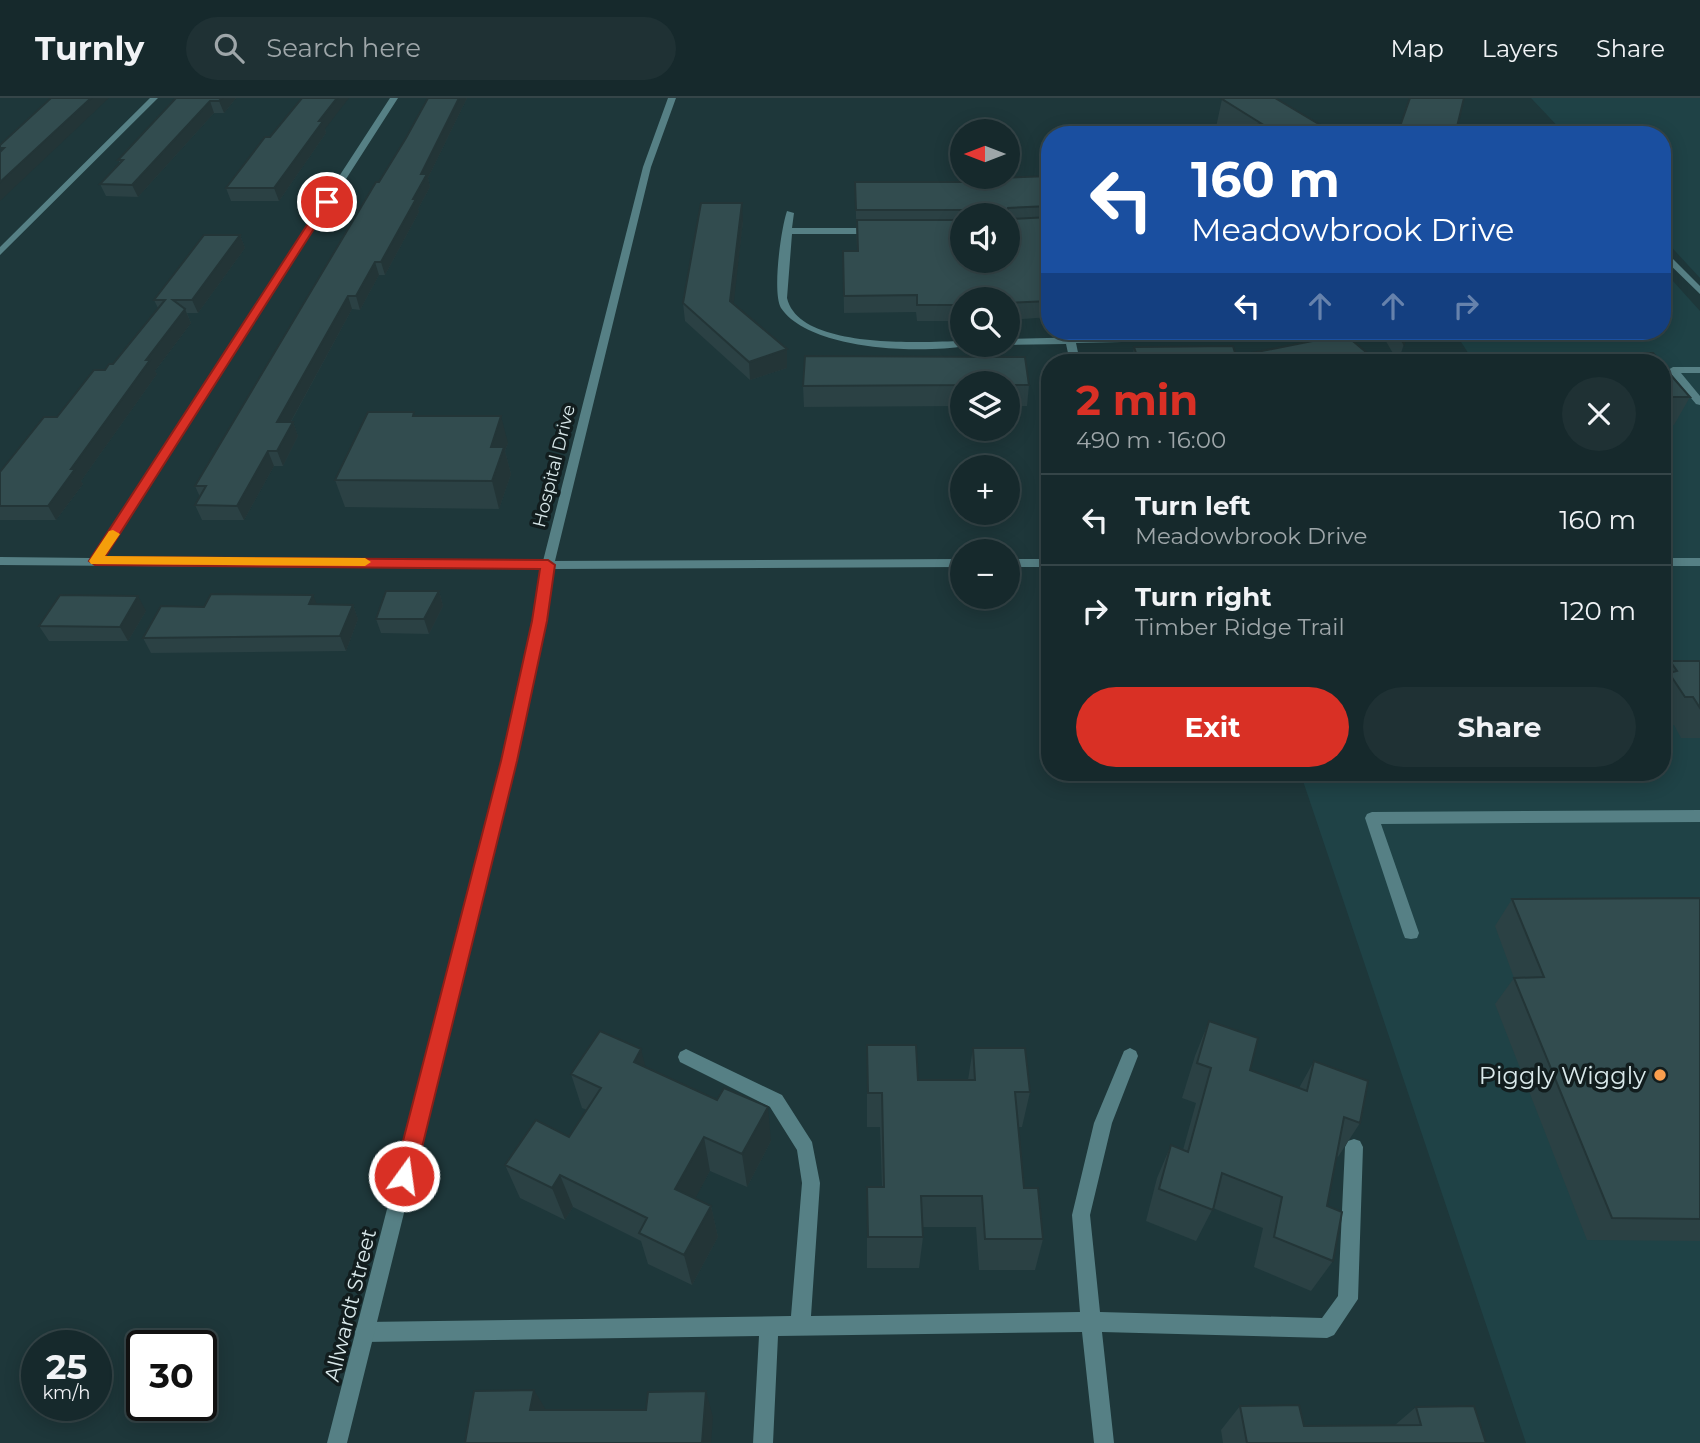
<!DOCTYPE html>
<meta charset="utf-8">
<style>
:root{--surface:#16292c;--page:#1f3134;--text:#f1f3f6;--muted:#9ea6a9;--line:#354548;--accent:#d93025}
body{margin:0;font-family:Montserrat,sans-serif;background:var(--page);color:var(--text);height:100vh;display:flex;flex-direction:column;font-size:26px;white-space:nowrap}
*{box-sizing:border-box;margin:0}
p{font-size:23px;color:var(--muted)}
.icon{flex:none;width:38px;height:38px;fill:none;stroke:currentColor;stroke-width:2;stroke-linecap:round;stroke-linejoin:round}
.map{position:relative;flex:1;overflow:hidden}
.side{position:absolute;left:1041px;top:256px;width:630px;height:427px;display:flex;flex-direction:column;background:var(--surface);border-radius:28px;box-shadow:0 4px 18px #0003,0 0 0 2px var(--line)}
.side>*{flex:none}
.guide{position:absolute;left:1041px;top:28px;width:630px;height:214px;border-radius:28px;box-shadow:0 4px 18px #0003,0 0 0 2px var(--line);background:#1a4fa0;color:#fff;overflow:hidden}
.needle{width:46px;rotate:270deg}
.tools{position:absolute;left:950px;top:21px;display:grid;gap:14px}
.tools a{display:grid;place-items:center;width:70px;height:70px;border-radius:50%;background:var(--surface);box-shadow:0 4px 18px #0003,0 0 0 2px var(--line);font-size:35px}
.speed{position:absolute;left:21px;top:1232px;display:flex;gap:14px;font-size:35px;font-weight:700;text-align:center}
.speed>*{display:grid;place-content:center;width:91px;height:91px;border-radius:50%;background:var(--surface);box-shadow:0 4px 18px #0003,0 0 0 2px var(--line);line-height:1}
.speed small{font-size:18px;font-weight:400}
.speed .limit{border:4px solid #111;border-radius:10px;background:#fff;color:#111}
.pin{position:absolute;display:grid;place-items:center;width:60px;height:60px;color:#fff;margin:-30px;border:4px solid #fff;border-radius:50%;box-shadow:0 2px 7px #0007}
.me{position:absolute;width:77px;margin:-38px;rotate:14deg;stroke-linejoin:round;filter:drop-shadow(0 0 5px #0008)}
.turn{display:flex;align-items:center;gap:24px;height:147px;padding:0 35px;font-size:32px}
.turn .icon{width:91px;height:91px;stroke-width:2.5}
.turn b{display:block;font-size:49px;line-height:60px}
.lanes{display:flex;align-items:center;height:66px;padding:0 35px;background:#0003;justify-content:center;gap:35px;direction:ltr}
.lanes .off{opacity:.35}
.round{display:grid;place-items:center;flex:none;width:74px;height:74px;border-radius:37px;background:var(--page)}
.overview{display:flex;align-items:center;justify-content:space-between;height:119px;padding:0 35px}
h1{font-size:42px;font-weight:700;line-height:52px;color:var(--accent)}
.cta{display:flex;gap:14px;margin-top:auto;padding:14px 35px}
.cta a{flex:1;height:80px;border-radius:42px;background:var(--accent);color:#fff;font-size:28px;font-weight:700;line-height:80px;text-align:center}
.cta a+a{background:var(--page);color:var(--text)}
ul{padding:0;list-style:none}
li{display:flex;align-items:center;gap:21px;height:91px;padding:0 35px;border-top:2px solid var(--line)}
li div{flex:1}
li b{display:block;font-size:26px}
li em{font-style:normal}
header{display:flex;align-items:center;gap:42px;box-sizing:border-box;height:98px;padding:0 35px;background:var(--surface);border-bottom:2px solid var(--line)}
header strong{font-size:33px}
nav{display:flex;gap:38px;margin-inline-start:auto;font-size:24px}
.search{width:490px;height:63px;background:var(--page);display:flex;align-items:center;gap:18px;box-sizing:border-box;padding:0 24px;border-radius:38px;color:var(--muted);font-size:26px}
.map>svg:first-child{display:block}
.built{fill:#1f4246}
.lines{fill:none;stroke-linecap:round;stroke-linejoin:round}
.service{fill:#568085;fill-rule:evenodd}
.minor{fill:#568085;fill-rule:evenodd}
.wall{fill:#2b4144;fill-rule:evenodd}
.shaded-wall{fill:#233537}
.building{fill:#324c4f;stroke:#233537;stroke-width:2}
.route{fill:#d93025;stroke:#8d1f18;stroke-width:2}
.slow{fill:#f59e0b}
.poi-dot{fill:#fa9f4e;stroke:#121d1e;stroke-width:2.5}
.labels{text-anchor:middle;dominant-baseline:central;stroke-width:7;stroke-linejoin:round;paint-order:stroke}
.far-street-label{font-size:18px;fill:#dae9eb;stroke:#121d1e}
.street-label{font-size:21px;fill:#dae9eb;stroke:#121d1e}
.near-poi-label{font-size:24px;fill:#dae9eb;stroke:#121d1e;text-anchor:end}
</style>
<header>
<strong>Turnly</strong>
<div class="search"><svg class="icon" aria-label="search" viewBox="0 0 24 24"><circle cx="10" cy="10" r="6"/><path d="M15 15l6 6"/></svg>Search here</div>
<nav><a>Map</a><a>Layers</a><a>Share</a></nav>
</header>
<div class="map">
<svg width="1700" height="1345" viewBox="0 0 1700 1345">
<rect width="100%" height="100%" fill="#1e373a"/>
<!-- built -->
<path class="built" d="M1531 0H1700V180L1663 140 1662 37H1566Z
M1663 172 1700 213V1345H1526L1300 674H1662V264H1474L1454 233H1662Z"/>
<g class="lines">
<!-- service -->
<path class="service" d="M668 0H676L651 69 554 467 548 471 542 467 643 69Z
M1700 269V275H1681L1700 298V307L1696 306 1668 272 1673 269Z
M1700 712V724L1381 726 1419 835 1417 840 1411 841 1405 840 1403 835 1365 720 1367 716 1372 714Z
M1130 950 1136 953 1138 958 1112 1025 1090 1117 1100 1214 1322 1220 1338 1198 1345 1049 1348 1043 1354 1041 1360 1043 1363 1049 1358 1201 1334 1237 1327 1240 1102 1234 1114 1345H1094L1082 1234 778 1238 773 1345H753L759 1238 365 1244 358 1241 355 1234 358 1227 365 1224 791 1218 802 1085 797 1052 770 1009 680 964 678 959 680 954 686 951 782 997 812 1044 820 1085 811 1218 1080 1214 1072 1117 1094 1025 1124 953Z"/>
<!-- minor -->
<path class="minor" d="M150 0H158L0 157V149Z
M390 0H398L103 460 548 463 962 461V469L553 471 545 523 516 663 347 1345H327L502 663 533 523 541 471 0 467V459L91 460Z
M787 113 794 115 792 130H874L878 133 874 136H792L787 200C799 252 922 244 962 243L965 248C919 256 809 252 781 210 772 195 781 130 787 113Z
M1662 150 1700 188V196L1662 159Z
M1273 233H1293L1259 241 1076 245 1080 264H1070L1066 246 1008 247H1007L1008 241 1259 235Z
M1662 460H1700V468H1662Z
M1008 461H1050V469H1008Z"/>
</g>
<!-- wall -->
<path class="wall" d="M176 0H236L224 15H214L138 99 106 98 100 86 120 65 118 62Z
M428 0H467L428 80 430 89 418 111 419 114 385 177H379L360 212 352 211 291 324H293L298 338 283 368H274L244 422H202L195 407 200 399 195 388 379 84 406 40Z
M1222 1 1337 37 1217 35 1215 34Z
M325 31 326 35 279 103H231L226 90 270 39Z
M1050 78V219L1008 222V201H962V223H917L916 214 844 215 843 153H857L855 84H966V81ZM962 117H1008V163H962Z
M743 123 733 206 787 251V270L750 282 685 223 683 205Z
M240 137 245 150 198 215H187L191 225 155 273 157 276 81 383 83 386 56 422H0V374L105 272 113 266 158 210 154 202Z
M1380 233H1407L1404 246 1398 264Z
M1309 239 1372 264H1132L1134 249 1236 258 1308 244Z
M1551 255 1661 264H1547Z
M805 258 1025 259 1029 287 1027 308H1008V285H962V308L804 309 803 288Z
M1662 267 1690 299 1674 327H1662Z
M415 318 508 345 505 353 511 376 499 411 345 409 335 382Z
M439 493 443 508 429 536 381 535 376 521Z
M317 506 353 507 358 521 346 553 151 555 143 540 204 509Z
M146 513 128 543H49L39 528Z
M1670 563H1700V640H1681L1674 627H1666L1662 623V574Z
M1700 800V1143L1587 1142 1495 906 1514 880 1495 828 1512 801Z
M1209 923 1250 972 1299 990 1314 963 1360 1025 1338 1059 1337 1058 1327 1108 1333 1163 1311 1193 1254 1169 1263 1130 1213 1110 1196 1143 1146 1123 1157 1080 1171 1047 1183 1052 1196 1005 1182 1000 1195 958Z
M867 947 918 982H968L973 950 1030 994 1022 1029H1018L1024 1090 1043 1141 1035 1172H979L976 1129H922L923 1139 919 1170H867V1089H882L880 1029H867Z
M645 969 771 1043 747 1089 710 1073 695 1100 711 1108 718 1139 692 1187 648 1166 641 1143 573 1109 565 1122 520 1100 505 1067 569 1039 587 1012 582 1010 571 976Z
M1240 1308 1304 1328 1395 1327 1416 1309 1486 1345H1223L1221 1332Z"/>
<!-- shaded-wall -->
<path class="shaded-wall" d="M91 0H109L0 103V84Z
M222 0H236L224 15 219 3Z
M337 0H349L325 31 326 35 279 103 274 90 319 23Z
M459 0H467L428 80 430 89 418 111 419 114 385 177 381 164 413 101 421 76Z
M210 3 214 15 138 99 132 87Z
M742 105 743 123 732 221 730 203Z
M240 137 245 150 198 215 192 202Z
M375 164 379 177 360 212 356 198Z
M348 198 352 211 283 338 277 324Z
M185 211 191 225 155 273 157 276 81 383 83 386 56 422 48 408 71 371 146 262Z
M787 251V270L750 282 749 264Z
M1373 260 1372 264H1354Z
M501 318 508 345 505 353 511 376 499 411 492 383 491 349Z
M293 324 298 338 283 368 277 353Z
M268 353 274 368 244 422 237 408Z
M439 493 443 508 429 536 424 521Z
M313 497 319 511 309 506Z
M138 498 146 513 128 543 120 529Z
M353 507 358 521 346 553 340 538Z
M641 951 650 987 634 964Z
M768 1009 771 1043 747 1089 742 1056Z
M704 1039 710 1073 683 1123 675 1091Z
M560 1077 573 1109 565 1122 552 1090Z
M711 1108 718 1139 692 1187 684 1157Z
M534 1292 549 1317 530 1312Z
M706 1293 713 1319 711 1345H702Z"/>
<!-- building -->
<path class="building" d="M51 0H91L0 84V54L4 50H0V47Z
M176 0H222L219 3H210L132 87 100 86 123 62H118Z
M302 0H337L319 23H323L274 90H226L265 39H270Z
M428 0H459L421 76H427L413 101H416L381 164H375L356 198H348L277 324H293L277 353H268L237 408 195 407 206 388H195L376 84H379L406 40Z
M1225 0H1275L1337 37H1208L1262 26 1222 1Z
M1410 0H1464L1455 37H1397Z
M1050 78V108L1008 110 1007 117H965L963 112H856L855 84H966V81Z
M701 105H742L730 203 787 251 749 264 683 205Z
M1008 119 1010 121 1050 119V203L1008 205V201H962V207H917V197L844 198 843 153H858L857 122H962V163H1008Z
M204 137H240L192 202H173L185 211 146 262H150L71 371H75L48 408H0V374L44 319H57L94 272H105L109 266H113L165 202H154Z
M1341 233 1373 260 1354 264H1139L1134 249 1233 248 1236 258 1313 243 1309 239Z
M1396 233H1407L1404 246Z
M1551 255H1653L1661 264H1558Z
M805 258 1025 259 1029 287H1008V285H962V287L803 288Z
M1662 267 1690 299H1662Z
M368 314H414L413 318H501L491 349H504L492 383 335 382Z
M386 493H439L424 521H376Z
M211 496 313 497 309 506 353 507 340 538 143 540 161 508 204 509Z
M60 497 138 498 120 529 39 528Z
M1670 563H1700V610L1693 599H1685L1669 575 1677 573Z
M1700 800V1121L1612 1120 1514 880 1544 879 1512 801Z
M1209 923 1258 940 1250 972 1307 993 1314 963 1368 983 1360 1025 1344 1019 1327 1108 1342 1114 1333 1163 1274 1139 1282 1099 1222 1075 1213 1112 1159 1091 1171 1047 1188 1054 1211 970 1197 965Z
M600 933 641 951 634 964 717 1002 724 990 768 1009 742 1056 704 1039 675 1091 711 1108 684 1157 639 1135 647 1120 560 1077 552 1090 505 1067 536 1022 569 1039 601 990 571 976Z
M867 947H916L918 982H975L973 950H1025L1030 994H1015L1024 1090H1038L1043 1141H985L982 1098H921L923 1139H868L867 1089H884L882 995H868Z
M534 1292 530 1312H646L648 1294 706 1293 702 1345H465L474 1293Z
M1299 1307 1304 1328 1421 1327 1416 1309 1474 1308 1486 1345H1247L1240 1308Z"/>
<!-- route -->
<path class="route" d="M327 101 331 104 105 459 548 462 555 467 547 523 517 663 415 1078 412 1085 404 1088 397 1085 394 1078 501 663 532 523 540 471 95 467 89 463 322 104Z"/>
<!-- slow -->
<path class="slow" d="M113 432 120 436 105 458 365 460 371 464 365 468 91 466 89 463 109 433Z"/>
<!-- markers -->
<circle class="poi-dot" cx="1660" cy="977" r="7"/>
<g class="labels">
<!-- far-street labels -->
<g class="far-street-label">
<text transform="translate(554 368) rotate(-76)">Hospital Drive</text>
</g>
<!-- street labels -->
<g class="street-label">
<text transform="translate(350 1207) rotate(-76)">Allwardt Street</text>
</g>
<!-- near-poi labels -->
<g class="near-poi-label">
<text x="1646" y="977">Piggly Wiggly</text>
</g>
</g>
</svg>
<div class="tools">
<a><svg class="needle" viewBox="-14 -14 28 28"><path d="M0-13l5 13h-10z" fill="#e53935"/><path d="M0 13l5-13h-10z" fill="#9ea6a9"/></svg></a>
<a><svg class="icon" aria-label="sound" viewBox="0 0 24 24"><path d="M4 9h4l5-4v14l-5-4H4zM17 9q2 3 0 6"/></svg></a>
<a><svg class="icon" aria-label="search" viewBox="0 0 24 24"><circle cx="10" cy="10" r="6"/><path d="M15 15l6 6"/></svg></a>
<a><svg class="icon" aria-label="layers" viewBox="0 0 24 24"><path d="M12 4l9 5-9 5-9-5zM3 14l9 5 9-5"/></svg></a>
<a>+</a>
<a>−</a>
</div>
<div class="speed"><div>25<small>km/h</small></div><div class="limit">30</div></div>
<div class="pin" style="left:327px;top:104px;background:#d93025"><svg class="icon" aria-label="arrive" viewBox="0 0 24 24"><path d="M6 21V4h12l-3 4 3 4H6"/></svg></div>
<svg class="me" style="left:404px;top:1078px" viewBox="-20 -20 40 40"><circle r="17" fill="#d93025" stroke="#fff" stroke-width="3"/><path d="M0-11L8 9 0 5-8 9z" fill="#fff"/></svg>
<div class="guide">
<div class="turn"><svg class="icon" aria-label="left" viewBox="0 0 24 24"><path d="M17 20v-9H6M10 6l-5 5 5 5"/></svg><div><b>160 m</b>Meadowbrook Drive</div></div>
<div class="lanes"><svg class="icon" aria-label="left" viewBox="0 0 24 24"><path d="M17 20v-9H6M10 6l-5 5 5 5"/></svg><svg class="icon off" aria-label="ahead" viewBox="0 0 24 24"><path d="M12 20V5M6 11l6-6 6 6"/></svg><svg class="icon off" aria-label="ahead" viewBox="0 0 24 24"><path d="M12 20V5M6 11l6-6 6 6"/></svg><svg class="icon off" aria-label="right" viewBox="0 0 24 24"><path d="M7 20v-9h11M14 6l5 5-5 5"/></svg></div>
</div>
<section class="side">
<div class="overview"><div><h1>2 min</h1><p>490 m · 16:00</p></div><a class="round"><svg class="icon" aria-label="close" viewBox="0 0 24 24"><path d="M6 6l12 12M18 6L6 18"/></svg></a></div>
<ul>
<li><svg class="icon" aria-label="left" viewBox="0 0 24 24"><path d="M17 20v-9H6M10 6l-5 5 5 5"/></svg><div><b>Turn left</b><p>Meadowbrook Drive</p></div><em>160 m</em></li>
<li><svg class="icon" aria-label="right" viewBox="0 0 24 24"><path d="M7 20v-9h11M14 6l5 5-5 5"/></svg><div><b>Turn right</b><p>Timber Ridge Trail</p></div><em>120 m</em></li>
</ul>
<div class="cta"><a>Exit</a><a>Share</a></div>
</section>
</div>
